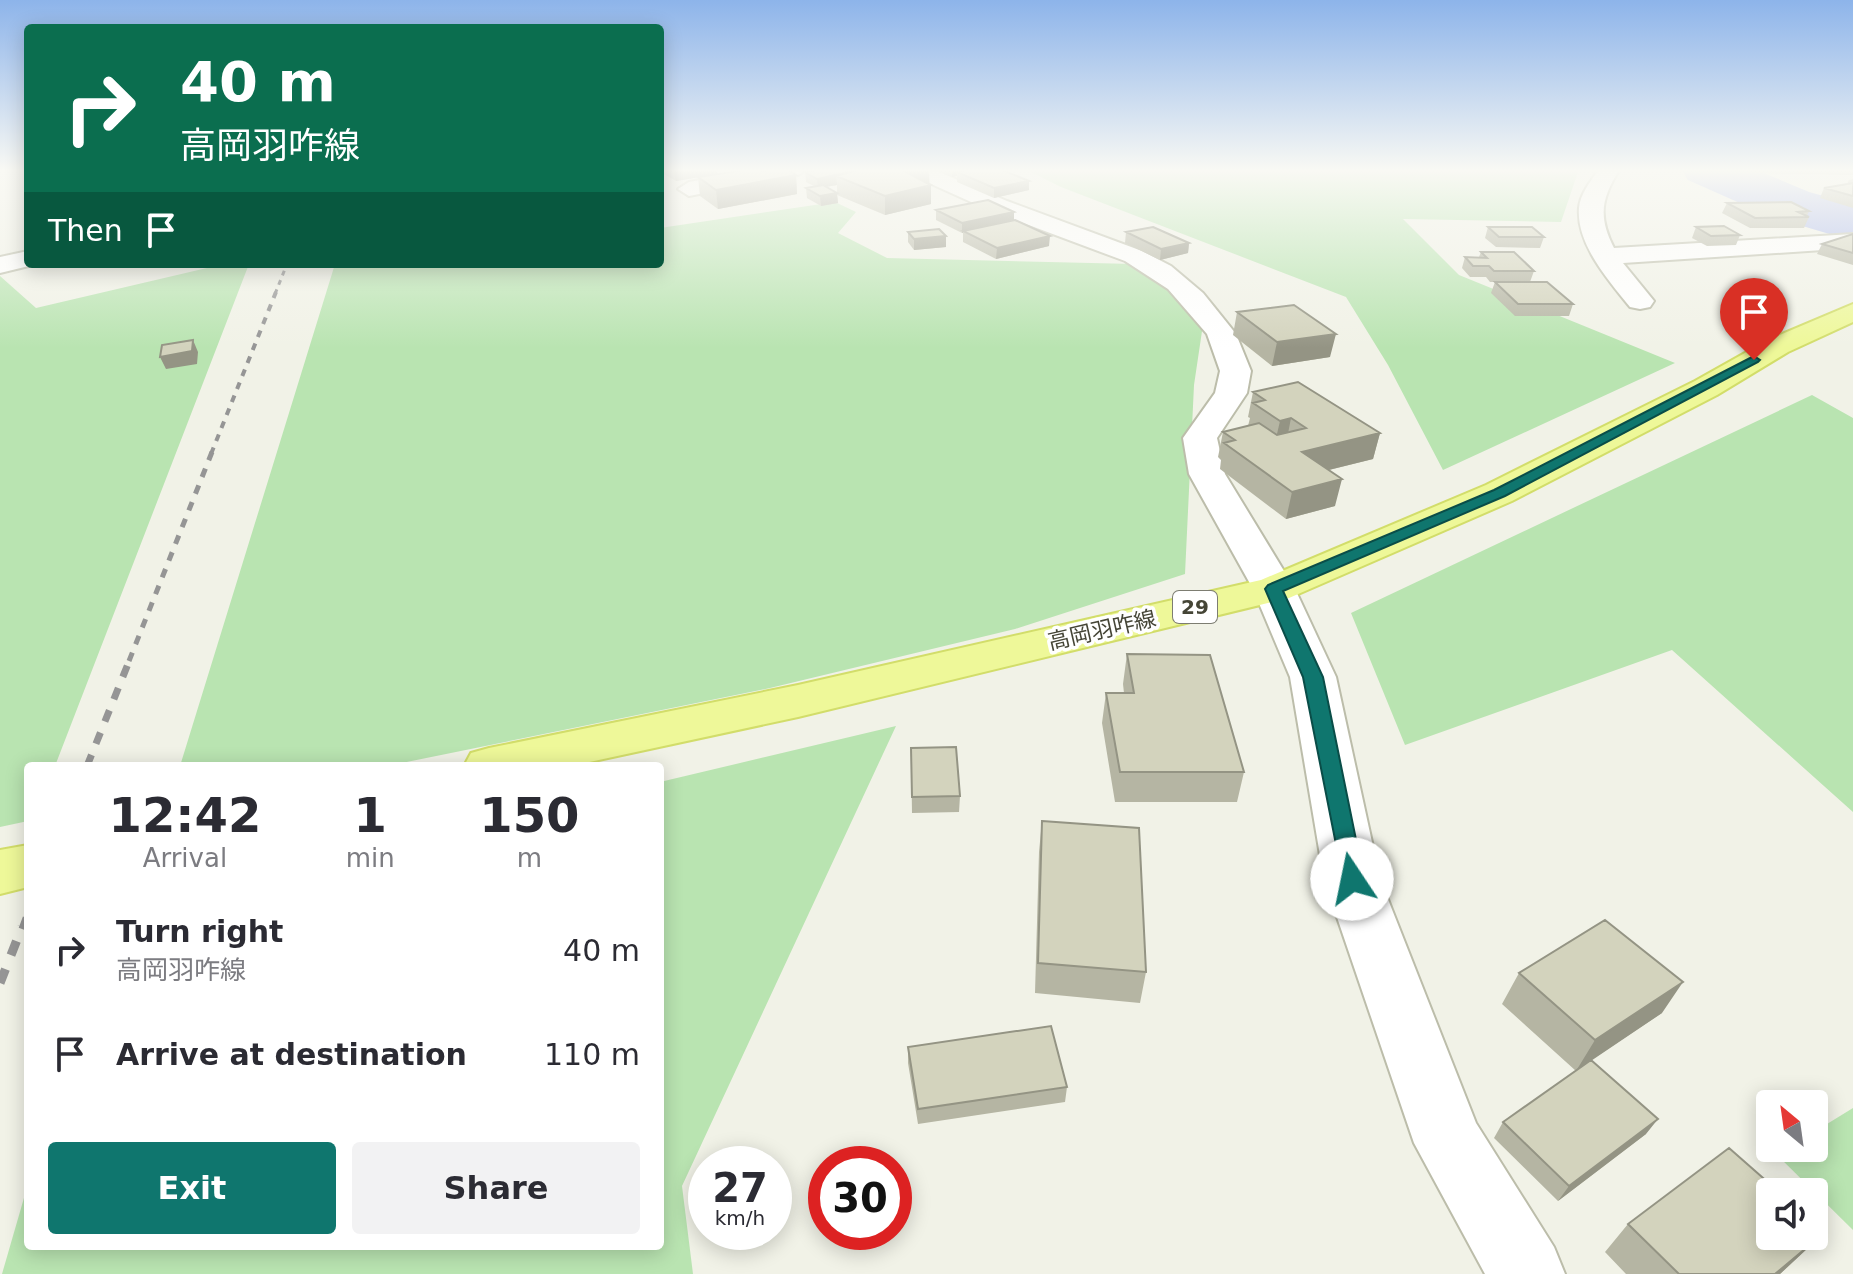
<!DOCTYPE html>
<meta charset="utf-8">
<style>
:root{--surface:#fff;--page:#f2f2f3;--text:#2b2b33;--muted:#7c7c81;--accent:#0f766e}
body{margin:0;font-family:"DejaVu Sans","Noto Sans JP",sans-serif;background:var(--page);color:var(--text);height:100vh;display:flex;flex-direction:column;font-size:30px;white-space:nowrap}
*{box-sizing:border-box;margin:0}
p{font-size:26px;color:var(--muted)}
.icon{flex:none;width:44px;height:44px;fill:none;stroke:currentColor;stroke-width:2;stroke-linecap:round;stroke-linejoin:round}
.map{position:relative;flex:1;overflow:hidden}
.drawer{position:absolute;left:24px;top:762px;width:640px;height:488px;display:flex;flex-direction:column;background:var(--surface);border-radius:8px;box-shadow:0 4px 20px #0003}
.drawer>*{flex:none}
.hud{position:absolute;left:24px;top:24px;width:640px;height:244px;border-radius:8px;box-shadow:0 4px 20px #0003;background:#0b6e4f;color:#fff;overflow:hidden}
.needle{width:52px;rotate:331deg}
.fabs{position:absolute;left:1756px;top:1090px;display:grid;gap:16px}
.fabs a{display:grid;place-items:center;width:72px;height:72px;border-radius:8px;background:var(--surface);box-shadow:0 4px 20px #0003;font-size:40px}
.speed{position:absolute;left:688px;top:1146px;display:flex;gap:16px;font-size:40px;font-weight:700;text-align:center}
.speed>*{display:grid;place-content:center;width:104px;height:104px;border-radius:50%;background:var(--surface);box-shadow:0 4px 20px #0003;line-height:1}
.speed small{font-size:20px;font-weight:400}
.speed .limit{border:12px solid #d22;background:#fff;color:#111}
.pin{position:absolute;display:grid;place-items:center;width:68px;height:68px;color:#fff;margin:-82px -34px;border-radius:50% 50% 50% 0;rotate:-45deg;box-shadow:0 0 8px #0007}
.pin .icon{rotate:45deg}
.me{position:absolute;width:88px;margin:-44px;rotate:349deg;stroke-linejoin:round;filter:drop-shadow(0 0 6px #0008)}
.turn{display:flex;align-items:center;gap:28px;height:168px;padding:0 24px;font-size:36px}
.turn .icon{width:104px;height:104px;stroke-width:2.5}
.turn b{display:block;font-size:56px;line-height:68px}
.then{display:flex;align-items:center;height:76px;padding:0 24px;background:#0003;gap:16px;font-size:30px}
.eta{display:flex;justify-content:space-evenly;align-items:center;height:136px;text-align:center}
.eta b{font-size:48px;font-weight:700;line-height:56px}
.action{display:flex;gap:16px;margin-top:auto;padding:16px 24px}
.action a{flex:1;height:92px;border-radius:8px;background:var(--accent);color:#fff;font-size:32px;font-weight:700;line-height:92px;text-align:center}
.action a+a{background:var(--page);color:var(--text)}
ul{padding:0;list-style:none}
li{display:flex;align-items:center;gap:24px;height:104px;padding:0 24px}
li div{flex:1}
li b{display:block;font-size:30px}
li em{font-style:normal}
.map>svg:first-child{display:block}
.green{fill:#b9e4b1}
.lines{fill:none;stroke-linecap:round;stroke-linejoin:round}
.river{fill:#a6b4ec;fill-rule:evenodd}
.minor-casing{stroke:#bcbdaa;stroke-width:4}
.major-casing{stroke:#d2dd6a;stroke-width:4}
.minor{fill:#fff;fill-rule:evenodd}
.major{fill:#eef899;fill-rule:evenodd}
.rail-far4{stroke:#959595;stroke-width:3;stroke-dasharray:5 5;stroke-linecap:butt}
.rail-far3{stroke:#959595;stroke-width:4;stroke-dasharray:7 7;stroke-linecap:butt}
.rail-far2{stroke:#959595;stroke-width:5;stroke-dasharray:9 9;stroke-linecap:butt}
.rail-far1{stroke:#959595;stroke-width:7;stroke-dasharray:12 12;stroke-linecap:butt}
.rail{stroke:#959595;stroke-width:9;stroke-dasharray:15 15;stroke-linecap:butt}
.wall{fill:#b5b5a3;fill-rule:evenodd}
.shaded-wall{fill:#949484}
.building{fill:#d3d3bd;stroke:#949484;stroke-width:2}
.route{fill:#0f766e;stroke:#0a4d48;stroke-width:2}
.labels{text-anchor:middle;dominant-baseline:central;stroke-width:7;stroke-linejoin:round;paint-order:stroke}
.shield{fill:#fff;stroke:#7d7d72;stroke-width:2}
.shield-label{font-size:20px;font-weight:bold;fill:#454536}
.street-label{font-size:22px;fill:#454536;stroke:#fff}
</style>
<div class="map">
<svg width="1853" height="1274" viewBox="0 0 1853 1274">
<rect width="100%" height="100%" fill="#f1f2e7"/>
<!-- green -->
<path class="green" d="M1025 169H1579L1561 222 1403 219 1459 275 1675 363 1443 470 1388 365 1346 297 1061 187Z
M835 202 856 212 838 233 887 258 1134 264 1205 311 1194 385 1185 574 1015 629 770 688 387 766H180L335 264H660V228Z
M224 264H249L55 766H28V821L0 827V276L36 308Z
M1812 395 1853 418V812L1672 650 1405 745 1351 613Z
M896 726 682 1186 693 1274H2L28 1184V1246H660V782Z
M1853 1108V1230L1777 1155 1789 1148H1814V1132Z"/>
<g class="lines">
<!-- river -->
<path class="river" d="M1681 169H1754L1809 192 1853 204V241L1769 216 1688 180Z"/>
<defs>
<path id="minor" d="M761 169H808L798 175 689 196 678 189 689 182Z
M904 169H932L1007 201 1142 251 1171 266 1203 293 1236 334 1251 371 1247 393 1217 438 1225 474 1295 589 1336 677 1380 879 1476 1123 1554 1247 1565 1274H1485L1414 1143 1324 879 1290 677 1253 589 1189 474 1183 438 1215 393 1220 371 1207 334 1168 289 1125 261 991 211 907 173Z
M1599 169H1620C1601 198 1598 217 1614 248L1853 234V248L1623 263 1654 301 1650 307 1640 309 1630 307C1609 281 1576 244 1579 208 1580 194 1591 181 1599 169Z
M28 251V264H37L0 273V257Z"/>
<path id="major" d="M1853 304V322L1788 352 1717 395 1512 501 1289 598 798 717 571 766H464L471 753 489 748 798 685 1261 580 1486 485 1695 381 1768 340Z
M28 845V887L0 894V850Z"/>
</defs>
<!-- minor casing -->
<use href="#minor" class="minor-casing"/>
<!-- major casing -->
<use href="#major" class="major-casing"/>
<!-- minor -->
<use href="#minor" class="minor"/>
<!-- major -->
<use href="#major" class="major"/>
<!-- rail-far4 -->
<path class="rail-far4" d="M275 294 287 264"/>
<!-- rail-far3 -->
<path class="rail-far3" d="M211 454 276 292"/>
<!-- rail-far2 -->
<path class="rail-far2" d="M129 661 212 452"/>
<!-- rail-far1 -->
<path class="rail-far1" d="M87 766 130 659
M22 929 28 913"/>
<!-- rail -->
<path class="rail" d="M0 983 22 927"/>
</g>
<!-- wall -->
<path class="wall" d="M661 169H717V174L676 181 662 173Z
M820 169H929L931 204 885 215 837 195 838 203 821 206 807 198 806 188 814 186 806 182 805 172ZM837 185V193L826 187Z
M944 169H1000L1029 190 994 198 957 182V176L952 177 944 173Z
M1747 169H1853V175L1755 173Z
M762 171 796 175 797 194 718 209 700 196 698 177Z
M1853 179V208L1820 198 1824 188 1847 184 1849 180Z
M1727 203 1809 211 1807 216 1809 217 1804 228H1750L1722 213Z
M936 210 1014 212V220L1049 246 996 259 963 242V233H962L936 220Z
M1488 227 1544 237 1540 248 1496 247 1485 238Z
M1696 227 1740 235 1736 245 1707 246 1692 238Z
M908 232 946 236V247L914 250 908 242Z
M1126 232 1189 243 1188 253 1160 260 1125 243Z
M1853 234V265L1817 254 1822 244Z
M1481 252 1534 271 1530 282 1573 304 1569 316H1515L1491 293 1495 282H1490L1486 277H1470L1462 268 1465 257H1479Z
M1237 312 1330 357 1272 366 1233 335Z
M1253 392 1380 433 1373 459 1329 470 1335 506 1286 519 1220 469 1221 460 1218 457 1223 432 1248 426 1250 418 1248 417Z
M1127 654 1244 772 1237 802H1115L1102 723 1106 693H1124L1123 684Z
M911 748 960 796 959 812 912 813Z
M1042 821 1146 972 1140 1003 1035 993 1039 852Z
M1519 973 1662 1013 1591 1060 1646 1134 1558 1201 1494 1138 1503 1122 1576 1071 1502 1004Z
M908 1047 1067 1087 1065 1102 918 1124 908 1063Z
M1628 1224 1824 1233 1780 1274H1626L1605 1252Z"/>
<!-- shaded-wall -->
<path class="shaded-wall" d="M687 169H717V174L676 181 674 172Z
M871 169 836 176 837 185 818 188 817 179Z
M911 169H929V184L904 171Z
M952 169H980L957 172V176L952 177Z
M796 175 797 194 718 209 716 190Z
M1029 181V190L994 198V188Z
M931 185V204L885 215V196Z
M837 193 838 203 821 206 820 196Z
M1014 212V223L963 231V233H962V223Z
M946 236V247L914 250V239Z
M1050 236 1049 246 996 259 997 248Z
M1189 243 1188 253 1160 260 1161 249Z
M1336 334 1330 357 1272 366 1277 342Z
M193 340 198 352 197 364 166 369 160 357Z
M1291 418 1286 444 1274 447 1280 421Z
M1380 433 1373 459 1296 478 1302 452Z
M1342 479 1335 506 1286 519 1292 492Z
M1683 982 1662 1013 1576 1071 1595 1040Z
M1658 1119 1646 1134 1558 1201 1569 1186Z
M1824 1233 1780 1274H1775Z"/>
<!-- building -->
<path class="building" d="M751 169H760L762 171 787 169 796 175 716 190 698 177Z
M820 169H862L817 179 805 172Z
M862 169H911L904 171 931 185 885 196 836 176Z
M971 169H1000L1029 181 994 188 957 172Z
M1853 183V196L1824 188Z
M823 185 837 193 820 196 806 188Z
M988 200 1014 212 962 223 936 210Z
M1791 202 1809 211 1798 212 1809 217 1755 218 1727 203Z
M1015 220 1050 236 997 248 963 231Z
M1724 226 1740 235 1711 236 1696 227Z
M1153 227 1189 243 1161 249 1126 232Z
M1488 227H1532L1544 237H1499Z
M939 229 946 236 914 239 908 232Z
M1853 234V253L1822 244Z
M1481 252H1514L1534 271H1494L1489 266H1473L1465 257 1487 258Z
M1495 282H1547L1573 304H1518Z
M1294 305 1336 334 1277 342 1237 312Z
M193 340 192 351 160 357 162 345Z
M1298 382 1380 433 1302 452 1342 479 1292 492 1224 443 1235 440 1223 432 1259 423 1277 435 1306 428 1291 418 1280 421 1253 403 1265 400 1253 392Z
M1127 654 1210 655 1244 772H1120L1106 693H1134Z
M956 747 960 796 912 797 911 748Z
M1042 821 1139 828 1146 972 1038 963Z
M1605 920 1683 982 1595 1040 1519 973Z
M1051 1026 1067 1087 918 1109 908 1047Z
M1591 1060 1658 1119 1569 1186 1503 1122Z
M1729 1148 1779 1192H1770V1236H1814V1223L1824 1233 1775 1274H1679L1628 1224Z"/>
<!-- sky -->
<linearGradient id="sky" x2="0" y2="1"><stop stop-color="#8db4ea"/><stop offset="0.49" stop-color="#f9f9f4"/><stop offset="1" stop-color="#f9f9f4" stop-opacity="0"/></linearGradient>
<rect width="1853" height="348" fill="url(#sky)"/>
<!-- route -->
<path class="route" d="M1754 356 1760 360 1758 362 1505 496 1283 591 1323 677 1364 879 1360 885 1352 888 1344 885 1303 677 1265 589 1268 585 1494 490Z"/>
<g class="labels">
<!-- shield labels -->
<rect class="shield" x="1173" y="591" width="44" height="32" rx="6"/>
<g class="shield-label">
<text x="1195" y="607">29</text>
</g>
<!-- street labels -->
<g class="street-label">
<text transform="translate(1102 630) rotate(-13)">高岡羽咋線</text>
</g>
</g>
</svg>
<div class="fabs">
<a><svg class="needle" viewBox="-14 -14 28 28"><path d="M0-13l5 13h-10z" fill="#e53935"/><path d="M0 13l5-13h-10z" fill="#7c7c81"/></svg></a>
<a><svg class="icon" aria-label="sound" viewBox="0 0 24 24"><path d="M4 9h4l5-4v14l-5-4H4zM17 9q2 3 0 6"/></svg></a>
</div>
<div class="speed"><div>27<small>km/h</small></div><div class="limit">30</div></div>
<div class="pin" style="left:1754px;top:360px;background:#d93025"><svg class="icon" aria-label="arrive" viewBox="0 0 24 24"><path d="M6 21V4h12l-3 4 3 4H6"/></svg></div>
<svg class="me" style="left:1352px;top:879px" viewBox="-20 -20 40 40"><circle r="19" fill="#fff"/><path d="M0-13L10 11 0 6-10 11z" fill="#0f766e"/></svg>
<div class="hud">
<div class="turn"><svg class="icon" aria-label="right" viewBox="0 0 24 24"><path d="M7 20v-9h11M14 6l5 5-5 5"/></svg><div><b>40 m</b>高岡羽咋線</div></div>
<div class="then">Then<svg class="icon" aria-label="arrive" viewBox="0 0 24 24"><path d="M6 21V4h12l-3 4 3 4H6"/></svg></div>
</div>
<section class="drawer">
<div class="eta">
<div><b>12:42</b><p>Arrival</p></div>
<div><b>1</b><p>min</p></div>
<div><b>150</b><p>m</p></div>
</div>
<ul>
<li><svg class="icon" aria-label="right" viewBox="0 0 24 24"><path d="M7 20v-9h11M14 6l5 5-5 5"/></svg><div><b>Turn right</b><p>高岡羽咋線</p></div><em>40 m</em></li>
<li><svg class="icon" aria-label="arrive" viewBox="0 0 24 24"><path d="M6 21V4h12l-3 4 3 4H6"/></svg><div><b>Arrive at destination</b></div><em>110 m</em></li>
</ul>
<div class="action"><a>Exit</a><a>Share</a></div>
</section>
</div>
